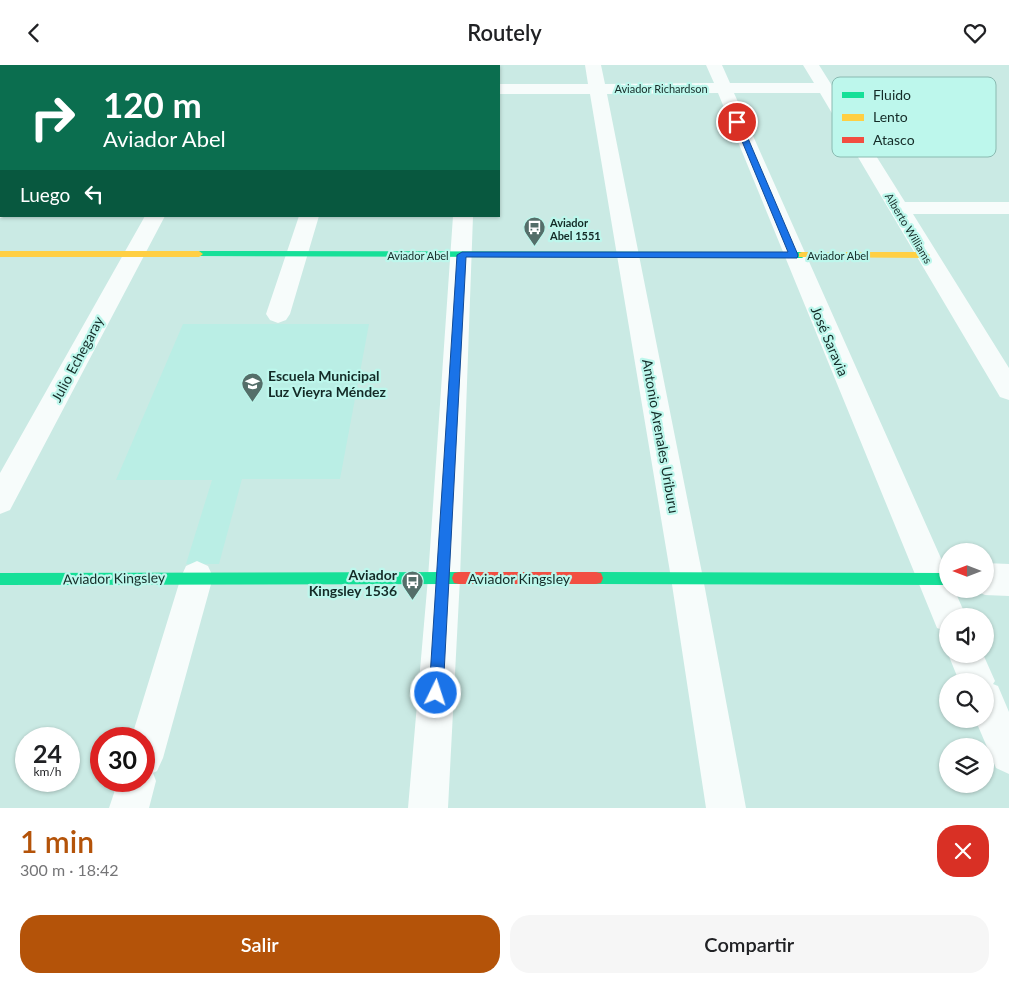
<!DOCTYPE html>
<html lang="es">
<meta charset="utf-8">
<style>
:root{--surface:#fff;--page:#f6f6f6;--text:#202124;--muted:#757577;--accent:#b45309}
body{margin:0;font-family:Lato,sans-serif;background:var(--page);color:var(--text);height:100vh;display:flex;flex-direction:column;font-size:19px;white-space:nowrap}
*{box-sizing:border-box;margin:0}
p{font-size:16px;color:var(--muted)}
.icon{flex:none;width:28px;height:28px;fill:none;stroke:currentColor;stroke-width:2;stroke-linecap:round;stroke-linejoin:round}
.map{position:relative;height:743px;overflow:hidden}
.sheet{display:flex;flex-direction:column;background:var(--surface);flex:1}
.sheet>*{flex:none}
.top-card{position:absolute;left:0px;top:0px;width:500px;height:152px;box-shadow:0 1px 4px #0004;background:#0b6e4f;color:#fff;overflow:hidden}
.needle{width:32px;rotate:270deg}
.buttons{position:absolute;left:939px;top:478px;display:grid;gap:10px}
.buttons a{display:grid;place-items:center;width:55px;height:55px;border-radius:50%;background:var(--surface);box-shadow:0 1px 4px #0004;font-size:25px}
.speed{position:absolute;left:15px;top:662px;display:flex;gap:10px;font-size:25px;font-weight:700;text-align:center}
.speed>*{display:grid;place-content:center;width:65px;height:65px;border-radius:50%;background:var(--surface);box-shadow:0 1px 4px #0004;line-height:1}
.speed small{font-size:12px;font-weight:400}
.speed .limit{border:8px solid #d22;background:#fff;color:#111}
.pin{position:absolute;display:grid;place-items:center;width:42px;height:42px;color:#fff;margin:-21px;border:2px solid #fff;border-radius:50%;box-shadow:0 1px 5px #0007}
.me{position:absolute;width:55px;margin:-28px;rotate:4deg;stroke-linejoin:round;filter:drop-shadow(0 0 4px #0008)}
.turn{display:flex;align-items:center;gap:18px;height:105px;padding:0 20px;font-size:22px}
.turn .icon{width:65px;height:65px;stroke-width:2.5}
.turn b{display:block;font-size:35px;line-height:42px}
.then{display:flex;align-items:center;height:48px;padding:0 20px;background:#0003;gap:10px;font-size:19px}
.round{display:grid;place-items:center;flex:none;width:52px;height:52px;border-radius:20px;background:var(--page)}
.overview{display:flex;align-items:center;justify-content:space-between;height:85px;padding:0 20px}
h1{font-size:30px;font-weight:600;line-height:38px;color:var(--accent)}
.button{display:flex;gap:10px;margin-top:auto;padding:10px 20px}
.button a{flex:1;height:58px;border-radius:20px;background:var(--accent);color:#fff;font-size:20px;font-weight:600;line-height:58px;text-align:center}
.button a+a{background:var(--page);color:var(--text)}
header{display:flex;justify-content:space-between;align-items:center;height:65px;padding:0 20px;background:var(--surface);font-size:22px;font-weight:600}
.map>svg:first-child{display:block}
.built{fill:#baeee5}
.lines{fill:none;stroke-linecap:round;stroke-linejoin:round}
.street{fill:#f7fcfb;fill-rule:evenodd}
.fast{fill:#16e098;fill-rule:evenodd}
.slow{fill:#ffcf43;fill-rule:evenodd}
.jam{fill:#f24e42;fill-rule:evenodd}
.route{fill:#1a73e8;stroke:#114b97}
.labels{text-anchor:middle;dominant-baseline:central;stroke-width:4.5;stroke-linejoin:round;paint-order:stroke}
.far-street-label{font-size:11px;fill:#142b27;stroke:#bdf7ec}
.far-poi-label{font-size:11px;font-weight:bold;fill:#142b27;stroke:#bdf7ec;text-anchor:start}
.street-label{font-size:14px;fill:#142b27;stroke:#bdf7ec}
.poi-label{font-size:14px;font-weight:bold;fill:#142b27;stroke:#bdf7ec;text-anchor:start}
.key{fill:#bdf7ec;stroke:#8abab1;stroke-width:1}
.key-label{font-size:14px;fill:#142b27}
</style>
<header><svg class="icon" aria-label="back" viewBox="0 0 24 24"><path d="M15 5l-7 7 7 7"/></svg>Routely<svg class="icon" aria-label="heart" viewBox="0 0 24 24"><path d="M12 20l-8-8c-3-5 5-10 8-4 3-6 11-1 8 4z"/></svg></header>
<div class="map">
<svg width="1009" height="743" viewBox="0 0 1009 743">
<rect width="100%" height="100%" fill="#caeae4"/>
<!-- built -->
<path class="built" d="M183 259H369L340 414H242L219 499H186L212 415H116Z"/>
<g class="lines">
<!-- street -->
<path class="street" d="M346 0H362V1H346Z
M462 0H478V1H462Z
M585 0H601L605 19 714 18 706 0H722L730 18H814L803 0H819L905 137H1009V149H913L1009 303V335L1000 332 820 28H734L948 509V524H954L966 551H948V567L937 563 718 28 607 29 703 513 746 743H706L671 513 590 29H499V19H588Z
M0 18H1V28H0Z
M0 140 1 151H7L0 153Z
M145 151H165L10 445 0 449V408Z
M299 151H319L290 249 286 255 278 258 270 255 266 249Z
M453 151H473L460 513 448 743H408L428 513Z
M197 496 208 501 213 512 163 693 157 706 153 708 156 716 149 743H109L118 716H144V674H131L181 512 186 501Z
M985 498 1009 499V531L985 530 974 525 985 524Z
M948 589H983L995 616 993 619 998 621 1009 647V709L996 703 975 654H985V616H959Z"/>
<!-- fast -->
<path class="fast" d="M199 186 802 187 806 190 802 193 196 191 195 189Z
M459 507 464 508 466 513 464 518 459 519 0 520V508Z
M596 507 948 508V520L596 519 591 518 589 513 591 508Z"/>
<!-- slow -->
<path class="slow" d="M0 186H199L203 189 199 192H0Z
M802 187H926L930 190 926 193 799 192V188Z"/>
<!-- jam -->
<path class="jam" d="M459 507H596L601 508 603 513 601 518 596 519H459L454 518 452 513 454 508Z"/>
</g>
<!-- route -->
<path class="route" d="M735 55 741 57 798 190 797 193 466 192 443 628 441 633 436 635 431 633 429 628 457 190 462 187H788L734 57Z"/>
<!-- icons -->
<defs>
<symbol id="bus-pin" viewBox="-11 -11 22 30"><path d="M0 17L-7.5 6A9.5 9.5 0 1 1 7.5 6Z" fill="#546e69" stroke="#bdf7ec"/><path d="M-5-6H5V4H4V6H2V4H-2V6H-4V4H-5ZM-3.5-4V0h7V-4ZM-3.5 1.2v1.5H-2V1.2ZM2 1.2v1.5H3.5V1.2Z" fill="#fff"/></symbol>
<symbol id="school-pin" viewBox="-11 -11 22 30"><path d="M0 17L-7.5 6A9.5 9.5 0 1 1 7.5 6Z" fill="#546e69" stroke="#bdf7ec"/><path d="M0-5L7-2L0 1L-7-2ZM-4 1L0 2.5L4 1V4Q0 6-4 4Z" fill="#fff"/></symbol>
</defs>
<g fill-rule="evenodd">
<use href="#bus-pin" x="522" y="150" width="25" height="34"/>
<use href="#school-pin" x="240" y="306" width="25" height="34"/>
<use href="#bus-pin" x="400" y="504" width="25" height="34"/>
</g>
<g class="labels">
<!-- far-street labels -->
<g class="far-street-label">
<text x="661" y="23">Aviador Richardson</text>
<text transform="translate(909 163) rotate(59)">Alberto Williams</text>
<text x="418" y="190">Aviador Abel</text>
<text x="838" y="190">Aviador Abel</text>
</g>
<!-- far-poi labels -->
<g class="far-poi-label">
<text x="550" y="157">Aviador<tspan x="550" dy="13">Abel 1551</tspan></text>
</g>
<!-- street labels -->
<g class="street-label">
<text transform="translate(830 276) rotate(67)">José Saravia</text>
<text transform="translate(77 294) rotate(-62)">Julio Echegaray</text>
<text transform="translate(661 371) rotate(80)">Antonio Arenales Uriburu</text>
<text transform="translate(114 513) rotate(-1)">Aviador Kingsley</text>
<text x="519" y="513">Aviador Kingsley</text>
</g>
<!-- poi labels -->
<g class="poi-label">
<text x="268" y="310">Escuela Municipal<tspan x="268" dy="16">Luz Vieyra Méndez</tspan></text>
<text x="397" y="509" text-anchor="end">Aviador<tspan x="397" dy="16">Kingsley 1536</tspan></text>
</g>
</g>
<!-- legend -->
<rect x="832" y="12" width="164" height="80" rx="8" class="key"/>
<rect x="842" y="27" width="22" height="6" fill="#16e098"/>
<rect x="842" y="49" width="22" height="7" fill="#ffcf43"/>
<rect x="842" y="72" width="22" height="6" fill="#f24e42"/>
<g class="key-label">
<text x="873" y="35">Fluido</text>
<text x="873" y="57">Lento</text>
<text x="873" y="80">Atasco</text>
</g>
</svg>
<div class="buttons">
<a><svg class="needle" viewBox="-14 -14 28 28"><path d="M0-13l5 13h-10z" fill="#e53935"/><path d="M0 13l5-13h-10z" fill="#757577"/></svg></a>
<a><svg class="icon" aria-label="sound" viewBox="0 0 24 24"><path d="M4 9h4l5-4v14l-5-4H4zM17 9q2 3 0 6"/></svg></a>
<a><svg class="icon" aria-label="search" viewBox="0 0 24 24"><circle cx="10" cy="10" r="6"/><path d="M15 15l6 6"/></svg></a>
<a><svg class="icon" aria-label="layers" viewBox="0 0 24 24"><path d="M12 4l9 5-9 5-9-5zM3 14l9 5 9-5"/></svg></a>
</div>
<div class="speed"><div>24<small>km/h</small></div><div class="limit">30</div></div>
<div class="pin" style="left:737px;top:57px;background:#d93025"><svg class="icon" aria-label="arrive" viewBox="0 0 24 24"><path d="M6 21V4h12l-3 4 3 4H6"/></svg></div>
<svg class="me" style="left:436px;top:628px" viewBox="-20 -20 40 40"><circle r="17" fill="#1a73e8" stroke="#fff" stroke-width="3"/><path d="M0-11L8 9 0 5-8 9z" fill="#fff"/></svg>
<div class="top-card">
<div class="turn"><svg class="icon" aria-label="right" viewBox="0 0 24 24"><path d="M7 20v-9h11M14 6l5 5-5 5"/></svg><div><b>120 m</b>Aviador Abel</div></div>
<div class="then">Luego<svg class="icon" aria-label="left" viewBox="0 0 24 24"><path d="M17 20v-9H6M10 6l-5 5 5 5"/></svg></div>
</div>
</div>
<section class="sheet">
<div class="overview"><div><h1>1 min</h1><p>300 m · 18:42</p></div><a class="round" style="background:#d93025;color:#fff"><svg class="icon" aria-label="close" viewBox="0 0 24 24"><path d="M6 6l12 12M18 6L6 18"/></svg></a></div>
<div class="button"><a>Salir</a><a>Compartir</a></div>
</section>
